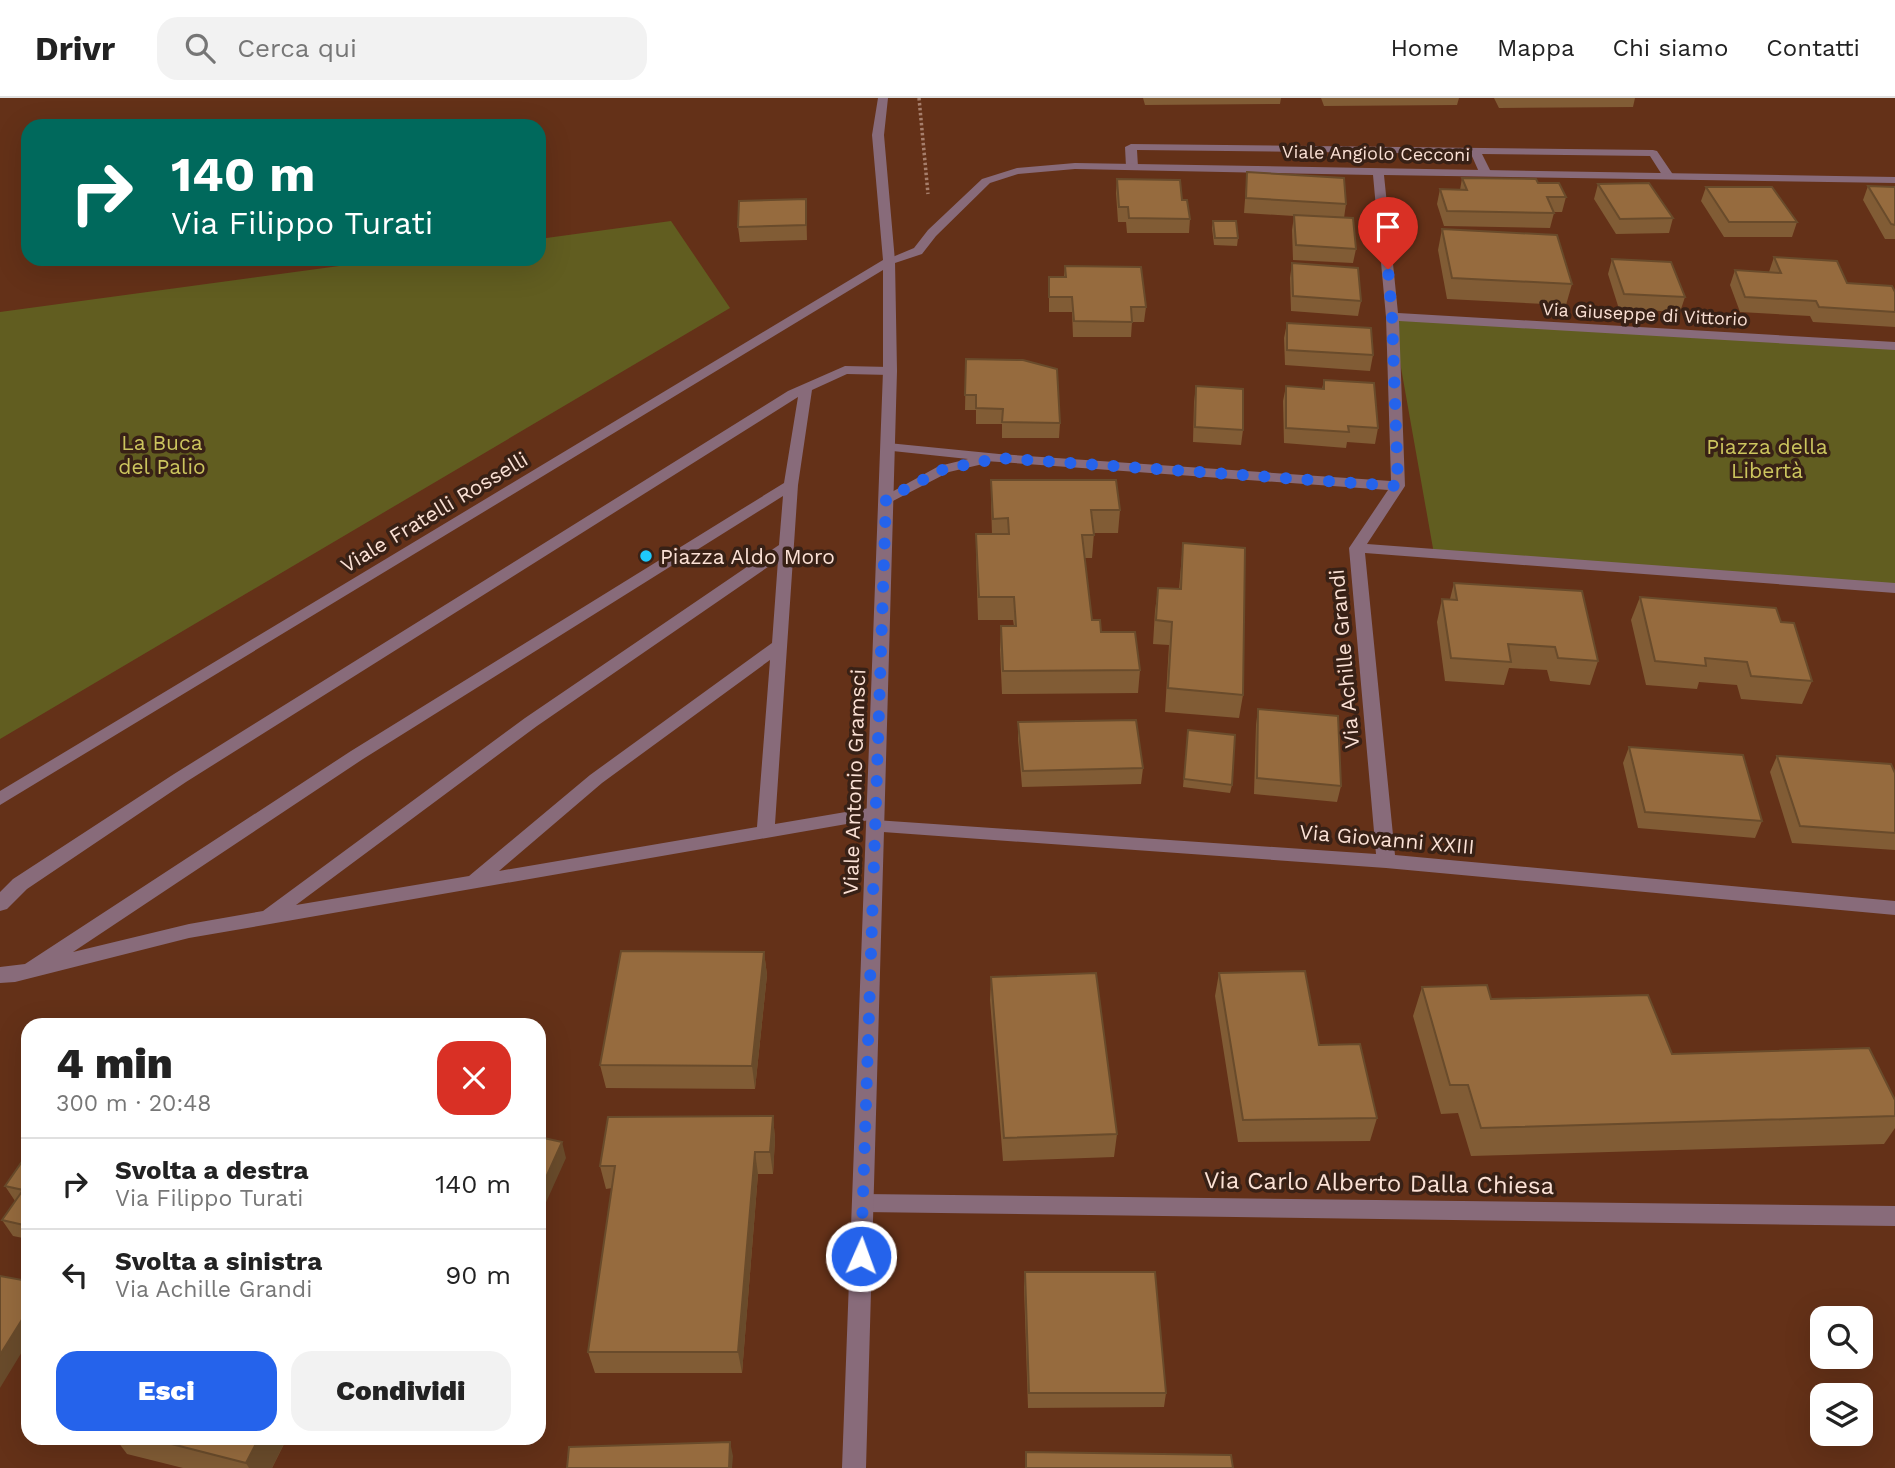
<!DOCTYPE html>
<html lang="it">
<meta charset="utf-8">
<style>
:root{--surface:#fff;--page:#f2f2f2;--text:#222;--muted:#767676;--line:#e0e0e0;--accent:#2563eb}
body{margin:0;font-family:"Work Sans",sans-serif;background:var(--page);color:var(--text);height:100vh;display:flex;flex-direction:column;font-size:26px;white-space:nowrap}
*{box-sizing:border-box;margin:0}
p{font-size:23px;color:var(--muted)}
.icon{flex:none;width:38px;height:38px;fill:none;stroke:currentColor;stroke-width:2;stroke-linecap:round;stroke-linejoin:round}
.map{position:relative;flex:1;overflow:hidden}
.side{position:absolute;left:21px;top:920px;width:525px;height:427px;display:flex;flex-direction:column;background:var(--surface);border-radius:21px;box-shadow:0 7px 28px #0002}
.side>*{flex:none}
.banner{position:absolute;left:21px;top:21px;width:525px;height:147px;border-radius:21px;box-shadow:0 7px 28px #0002;background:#00695c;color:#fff;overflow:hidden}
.tools{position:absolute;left:1810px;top:1208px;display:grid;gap:14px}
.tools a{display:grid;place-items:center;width:63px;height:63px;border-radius:14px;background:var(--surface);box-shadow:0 7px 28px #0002;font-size:35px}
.pin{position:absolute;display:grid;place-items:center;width:60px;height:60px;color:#fff;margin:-72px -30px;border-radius:50% 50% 50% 0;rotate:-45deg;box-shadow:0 0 7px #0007}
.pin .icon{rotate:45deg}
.me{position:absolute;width:77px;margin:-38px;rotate:2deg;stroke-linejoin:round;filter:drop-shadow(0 0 5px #0008)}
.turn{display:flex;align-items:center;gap:24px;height:147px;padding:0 35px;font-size:32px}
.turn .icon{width:91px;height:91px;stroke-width:2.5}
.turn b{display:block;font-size:49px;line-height:60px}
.round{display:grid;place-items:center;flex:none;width:74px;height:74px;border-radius:21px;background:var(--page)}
.headline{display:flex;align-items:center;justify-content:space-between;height:119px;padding:0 35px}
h1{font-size:42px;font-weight:800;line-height:52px}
.cta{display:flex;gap:14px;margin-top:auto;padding:14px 35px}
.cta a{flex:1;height:80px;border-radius:21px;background:var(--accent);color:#fff;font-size:28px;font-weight:800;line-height:80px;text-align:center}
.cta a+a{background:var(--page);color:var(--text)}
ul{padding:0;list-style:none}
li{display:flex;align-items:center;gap:21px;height:91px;padding:0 35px;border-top:2px solid var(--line)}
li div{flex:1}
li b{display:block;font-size:26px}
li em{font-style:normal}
header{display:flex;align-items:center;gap:42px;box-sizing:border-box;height:98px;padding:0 35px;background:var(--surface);border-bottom:2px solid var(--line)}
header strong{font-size:33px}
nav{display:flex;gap:38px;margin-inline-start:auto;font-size:24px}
.search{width:490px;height:63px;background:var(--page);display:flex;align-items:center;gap:18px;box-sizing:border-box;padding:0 24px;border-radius:21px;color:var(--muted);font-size:26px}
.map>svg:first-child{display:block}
.green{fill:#615d20}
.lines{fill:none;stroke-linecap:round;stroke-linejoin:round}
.path{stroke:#a77f6c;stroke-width:3.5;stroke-dasharray:2.5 2.5;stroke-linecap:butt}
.service{fill:#886b7a;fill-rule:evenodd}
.minor{fill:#886b7a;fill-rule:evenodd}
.tertiary{fill:#886b7a;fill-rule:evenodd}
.wall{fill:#815c35}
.shaded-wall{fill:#694b2b}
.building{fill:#966b3e;stroke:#694b2b;stroke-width:2}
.route{stroke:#2563eb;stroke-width:12;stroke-dasharray:0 21.6}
.poi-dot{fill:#1ec9fd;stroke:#382116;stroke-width:2.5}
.labels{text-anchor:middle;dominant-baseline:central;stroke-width:7;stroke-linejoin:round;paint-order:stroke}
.far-street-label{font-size:18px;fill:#fbe1d5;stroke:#382116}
.park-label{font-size:21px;fill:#ccc55e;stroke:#382116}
.street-label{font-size:21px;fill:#fbe1d5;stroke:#382116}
.poi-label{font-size:21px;fill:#fbe1d5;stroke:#382116;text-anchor:start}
.near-street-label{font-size:24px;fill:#fbe1d5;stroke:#382116}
</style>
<header>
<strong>Drivr</strong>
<div class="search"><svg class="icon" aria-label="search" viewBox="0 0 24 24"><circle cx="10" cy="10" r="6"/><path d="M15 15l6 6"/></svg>Cerca qui</div>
<nav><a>Home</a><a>Mappa</a><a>Chi siamo</a><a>Contatti</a></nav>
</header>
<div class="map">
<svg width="1895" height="1370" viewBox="0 0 1895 1370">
<rect width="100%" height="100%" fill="#643118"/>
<!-- green -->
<path class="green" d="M671 123 730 210 0 641V214L391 161H539V141Z
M1392 219 1895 248V490L1434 456Z"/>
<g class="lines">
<!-- path -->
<path class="path" d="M919 0 928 96"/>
<!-- service -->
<path class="service" d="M1131 46 1653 52 1657 53 1674 78 1664 80 1650 58 1482 56 1491 74 1485 77 1479 74 1471 56 1137 52 1138 69 1132 72 1126 69 1125 49Z
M845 268 890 269 897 273 890 277 847 276 812 292 798 387 775 726 875 709 881 710 884 715 881 720 189 840 15 884 0 885V869L25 866 351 653 784 385 798 299 186 684 27 791 7 811 0 813V794L13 781 174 676 788 293ZM783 398 779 447 525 620 263 813 189 826 73 854 363 661ZM778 462 772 545 590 677 469 778 296 807 537 628ZM770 562 757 729 499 773 602 685Z"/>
<!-- minor -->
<path class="minor" d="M1075 65 1895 79V85L1384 77 1398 215 1895 244V252L1399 223 1405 388 1367 446 1895 485V495L1365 455 1395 757 1895 803V817L1386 770 869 733 866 728 869 723 875 722 1376 756 1349 450 1388 392 985 363 983 366 949 374 891 404 886 405 879 401 939 368 968 361 883 352V346L888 345 999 356 1391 383 1386 219 1373 77 1075 71 1018 76 990 85 936 138 922 156 889 167 883 163 914 150 928 132 982 81 1017 70Z
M863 1096 1895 1108V1128L863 1114 855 1112 852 1105 855 1098Z"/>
<!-- tertiary -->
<path class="tertiary" d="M878 0H888L884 37 895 163 897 273 866 1370H842L883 273V172L0 707V693L883 162 872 37Z"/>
</g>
<!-- wall -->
<path class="wall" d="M1143 0H1281L1280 6 1145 7Z
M1321 0H1459L1457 7 1324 8Z
M1494 0H1635L1633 9 1499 10Z
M1247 74 1346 106 1344 120 1356 151 1353 165 1293 162 1292 132 1294 118 1244 115Z
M1462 80 1538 85 1566 99 1562 114H1553L1554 115 1550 130 1444 128 1437 106 1440 91 1460 92Z
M1117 81 1182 102 1190 121 1189 135H1127L1126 124H1118L1116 95Z
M1598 86 1673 120 1669 135 1616 136 1594 101Z
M1868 88 1895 89V141H1885L1863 102Z
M1706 89 1797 124 1792 139H1724L1701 103Z
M806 101 807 142 740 144 738 129Z
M1213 123 1238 140 1237 148 1214 147 1212 130Z
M1442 131 1572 186 1566 207 1447 201 1438 152Z
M1774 159 1847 185 1895 194V229L1813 224 1810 218 1740 214 1730 187 1735 172 1769 174Z
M1612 161 1685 199 1680 214 1619 211 1608 176Z
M1292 165 1361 203 1358 218 1291 213 1290 180Z
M1065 168 1146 209 1144 224H1132L1131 239H1073L1072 214H1049V179H1064Z
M1287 225 1373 257 1370 273 1285 267 1284 240Z
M966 261 1060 325 1059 340H1002V326H976V312H965Z
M1324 282 1378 330 1375 346 1347 344 1346 350 1284 345 1283 303 1286 288 1322 291Z
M1196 288 1243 332 1241 347 1193 344 1194 304Z
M991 382 1120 412 1118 435H1094L1092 460H1085L1092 522 1101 534 1140 572 1138 595 1002 596 1000 552 1001 528H1014L1013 522H978L976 459V436H992L991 405Z
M1183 445 1243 597 1239 620 1165 614 1169 547 1153 546 1155 513 1158 490 1179 491Z
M1454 485 1598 563 1590 587 1550 583 1547 572 1509 570 1504 587 1445 583 1437 524 1442 501H1450Z
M1640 499 1781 524 1812 583 1802 606 1741 601 1737 587 1699 584 1697 591 1646 587 1631 522Z
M1258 611 1341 688 1337 704 1254 696 1256 627Z
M1018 624 1143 670 1141 686 1022 689 1018 641Z
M1188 632 1232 687 1230 695 1183 689Z
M1629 649 1762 723 1755 740 1638 730 1623 665Z
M1777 658 1895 675V752L1792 745 1770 674Z
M764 854 767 877 755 991 606 990 600 967Z
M1219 875 1319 947 1377 1020 1370 1043 1238 1044 1215 898Z
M991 879 1117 1036 1114 1059 1003 1063 990 902Z
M1422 889 1491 901 1672 956 1895 1002V1030L1884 1046 1471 1058 1458 1015 1441 1016 1413 918Z
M773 1018 775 1041 773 1076H758L742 1275H595L588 1254 612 1090 606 1091 600 1068Z
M28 1055V1141L13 1138 2 1122 15 1103 5 1088Z
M1025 1174 1166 1295 1164 1309 1028 1310 1024 1189Z
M115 1340H287L272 1370H183L127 1356Z"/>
<!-- shaded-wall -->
<path class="shaded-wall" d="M764 854 767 877 755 991 752 968Z
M773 1018 775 1041 773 1076 770 1054Z
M562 1044 566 1060 539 1120V1095Z
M755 1054 758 1076 742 1275 738 1254Z
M28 1212V1244L0 1290V1257Z
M259 1340H287L272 1370H249L246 1365Z
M730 1344 733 1358 732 1370H729Z"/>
<!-- building -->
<path class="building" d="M1247 74 1344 80 1346 106 1246 100Z
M1462 80 1536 81 1538 85H1559L1566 99H1547L1554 115 1447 113 1440 91 1467 92Z
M1117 81 1180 82 1182 102H1187L1190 121 1129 120 1128 109H1119Z
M1649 85 1673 120 1620 121 1598 86Z
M1868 88 1895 89V127L1891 126Z
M1706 89H1772L1797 124H1729Z
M806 101V127L738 129 739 103Z
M1294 117 1353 120 1356 151 1296 147Z
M1213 123H1236L1238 140H1215Z
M1442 131 1557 137 1572 186 1452 180Z
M1774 159 1837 163 1847 185 1892 188 1895 194V214L1819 209 1816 203 1745 199 1735 172 1781 175Z
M1612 161 1671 164 1685 199 1624 196Z
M1292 165 1358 170 1361 203 1293 198Z
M1065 168 1141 169 1146 209H1131L1132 224 1074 223 1072 199H1049V179H1066Z
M1287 225 1371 230 1373 257 1287 252Z
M966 261 1023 262 1057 271 1060 325 1002 324 1003 311 976 310V297H965Z
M1324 282 1374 285 1378 330 1348 328 1349 334 1286 330V288L1324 291Z
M1196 288 1243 291V332L1195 329Z
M991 382H1116L1120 412H1091L1094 437H1082L1092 522H1100L1101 534H1135L1140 572 1003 573 1001 528H1016L1014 499H979L976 436H1009L1008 420 993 421Z
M1183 445 1245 450 1243 597 1168 590 1172 524 1156 522 1158 490 1181 491Z
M1454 485 1582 493 1598 563 1558 560 1555 549 1508 546 1511 564 1451 560 1442 501 1457 502Z
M1640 499 1776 510 1781 524 1794 525 1812 583 1751 578 1747 564 1705 560 1706 568 1655 563Z
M1258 611 1338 618 1341 688 1257 680Z
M1136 622 1143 670 1023 673 1018 624Z
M1188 632 1235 637 1232 687 1184 681Z
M1629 649 1743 657 1762 723 1645 714Z
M1777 658 1891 666 1895 675V735L1800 728Z
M621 853 764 854 752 968 600 967Z
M1305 873 1319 947 1360 946 1377 1020 1243 1022 1219 875Z
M1096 875 1117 1036 1004 1040 991 879Z
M1487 887 1491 901 1648 897 1672 956 1869 950 1895 1002V1018L1481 1030 1468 987H1450L1422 889Z
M773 1018 770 1054H755L738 1254H588L615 1068H600L608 1019Z
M539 1039 562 1044 539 1095Z
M28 1055V1128L2 1122 23 1092 5 1088Z
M1025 1174H1155L1166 1295H1029Z
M0 1178 28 1183V1212L0 1257Z
M148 1340H259L246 1365Z
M730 1344 729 1370H567L569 1349Z
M1026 1354 1231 1357 1233 1370H1026Z"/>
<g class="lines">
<!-- route -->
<path class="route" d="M861 1158 886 401 944 371 999 360 1398 388 1392 219 1388 171"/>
</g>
<!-- markers -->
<circle class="poi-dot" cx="646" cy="458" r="7"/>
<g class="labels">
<!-- far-street labels -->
<g class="far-street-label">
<text transform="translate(1376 55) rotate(1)">Viale Angiolo Cecconi</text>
<text transform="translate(1645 216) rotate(3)">Via Giuseppe di Vittorio</text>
</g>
<!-- park labels -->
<g class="park-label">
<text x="162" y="344">La Buca<tspan x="162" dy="24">del Palio</tspan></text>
<text x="1767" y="348">Piazza della<tspan x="1767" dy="24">Libertà</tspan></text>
</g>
<!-- street labels -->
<g class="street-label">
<text transform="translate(434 414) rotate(-31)">Viale Fratelli Rosselli</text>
<text transform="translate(1344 561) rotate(-95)">Via Achille Grandi</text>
<text transform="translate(854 684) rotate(-88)">Viale Antonio Gramsci</text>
<text transform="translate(1387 741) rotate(5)">Via Giovanni XXIII</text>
</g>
<!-- poi labels -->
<g class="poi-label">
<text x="660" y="458">Piazza Aldo Moro</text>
</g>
<!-- near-street labels -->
<g class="near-street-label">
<text transform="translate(1379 1085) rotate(1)">Via Carlo Alberto Dalla Chiesa</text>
</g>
</g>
</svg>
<div class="tools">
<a><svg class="icon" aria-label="search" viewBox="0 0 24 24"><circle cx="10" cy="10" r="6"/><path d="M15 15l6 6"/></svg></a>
<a><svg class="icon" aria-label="layers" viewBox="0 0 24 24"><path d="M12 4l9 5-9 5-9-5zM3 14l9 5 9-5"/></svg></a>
</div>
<div class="pin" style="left:1388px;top:171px;background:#d93025"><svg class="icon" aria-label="arrive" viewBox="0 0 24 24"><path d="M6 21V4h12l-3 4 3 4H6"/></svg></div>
<svg class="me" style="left:861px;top:1158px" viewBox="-20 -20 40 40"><circle r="17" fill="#2563eb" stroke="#fff" stroke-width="3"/><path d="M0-11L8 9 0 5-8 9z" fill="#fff"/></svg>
<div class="banner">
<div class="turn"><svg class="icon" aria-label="right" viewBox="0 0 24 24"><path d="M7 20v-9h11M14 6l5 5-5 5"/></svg><div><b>140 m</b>Via Filippo Turati</div></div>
</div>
<section class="side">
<div class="headline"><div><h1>4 min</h1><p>300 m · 20:48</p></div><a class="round" style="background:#d93025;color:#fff"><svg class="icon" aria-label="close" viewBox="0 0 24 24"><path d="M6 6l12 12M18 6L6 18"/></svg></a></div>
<ul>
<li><svg class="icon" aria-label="right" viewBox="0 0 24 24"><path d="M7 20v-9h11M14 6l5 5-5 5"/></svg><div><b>Svolta a destra</b><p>Via Filippo Turati</p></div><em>140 m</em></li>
<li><svg class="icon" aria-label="left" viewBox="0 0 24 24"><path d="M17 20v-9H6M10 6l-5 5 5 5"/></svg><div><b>Svolta a sinistra</b><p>Via Achille Grandi</p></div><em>90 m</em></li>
</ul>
<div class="cta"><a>Esci</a><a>Condividi</a></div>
</section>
</div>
